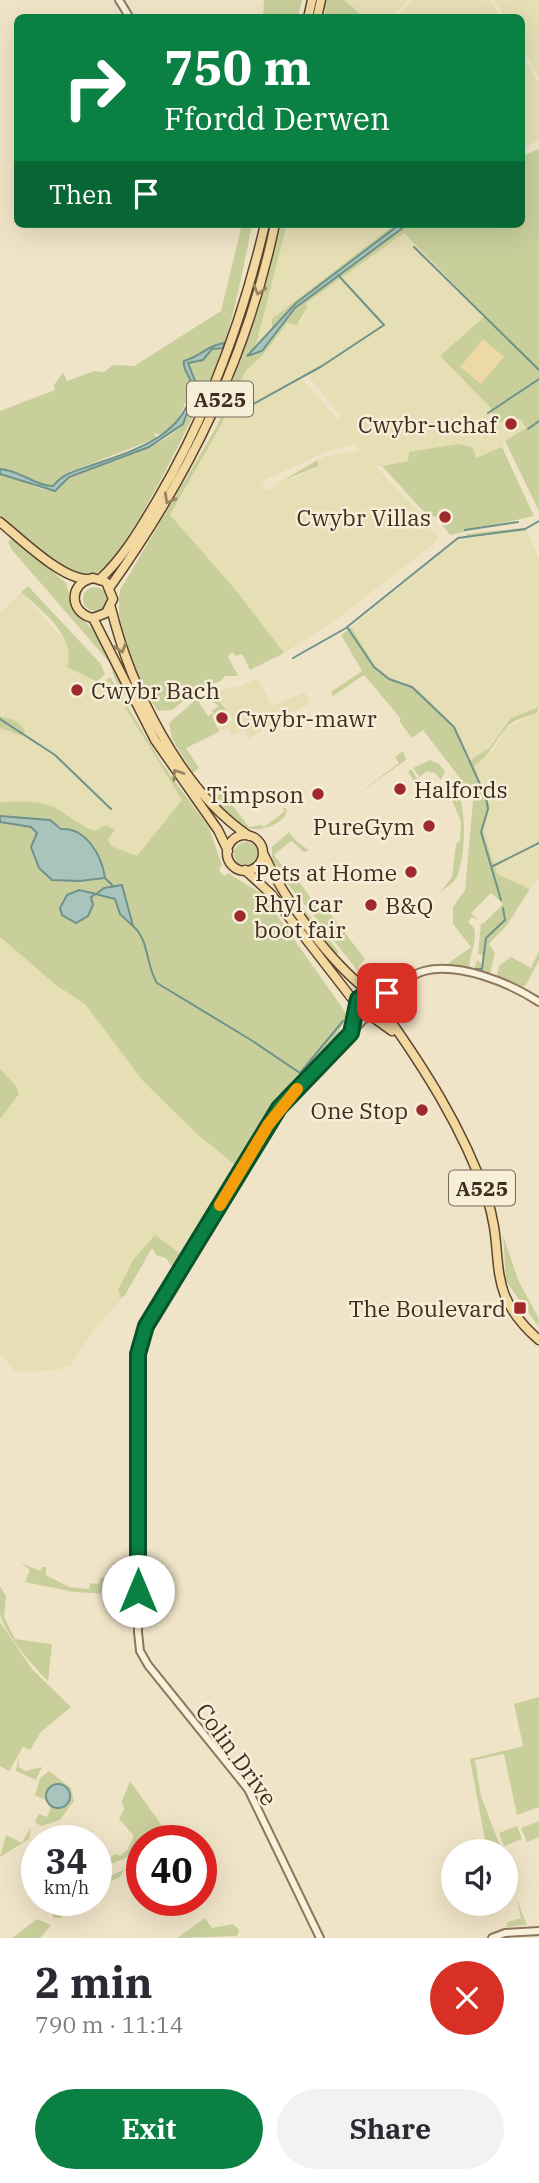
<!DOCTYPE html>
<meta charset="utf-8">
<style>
:root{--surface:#fff;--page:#f2f2f3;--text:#2b2b33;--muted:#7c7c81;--accent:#0b8043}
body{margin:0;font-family:"IBM Plex Serif",serif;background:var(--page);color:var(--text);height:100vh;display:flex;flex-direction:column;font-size:26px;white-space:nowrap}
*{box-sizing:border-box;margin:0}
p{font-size:23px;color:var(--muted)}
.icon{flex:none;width:38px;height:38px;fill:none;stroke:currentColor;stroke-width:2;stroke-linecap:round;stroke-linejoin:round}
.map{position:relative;height:1938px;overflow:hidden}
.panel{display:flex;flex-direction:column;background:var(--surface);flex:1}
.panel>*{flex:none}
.guide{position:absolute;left:14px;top:14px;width:511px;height:214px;border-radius:10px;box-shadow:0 7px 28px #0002;background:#0b8043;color:#fff;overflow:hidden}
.fabs{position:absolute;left:441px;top:1839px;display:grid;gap:14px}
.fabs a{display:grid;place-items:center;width:77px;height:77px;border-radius:50%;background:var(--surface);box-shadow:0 7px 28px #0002;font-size:35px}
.speed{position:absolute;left:21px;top:1825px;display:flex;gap:14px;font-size:35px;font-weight:700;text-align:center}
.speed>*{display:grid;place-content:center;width:91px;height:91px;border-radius:50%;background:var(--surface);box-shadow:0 7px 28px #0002;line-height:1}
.speed small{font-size:18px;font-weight:400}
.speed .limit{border:10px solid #d22;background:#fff;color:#111}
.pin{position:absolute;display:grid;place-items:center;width:60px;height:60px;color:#fff;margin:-30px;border-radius:14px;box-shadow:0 4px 10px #0006}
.me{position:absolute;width:77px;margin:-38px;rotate:0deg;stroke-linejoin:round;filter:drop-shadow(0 0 5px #0008)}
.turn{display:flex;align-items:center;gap:24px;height:147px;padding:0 35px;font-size:32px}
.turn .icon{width:91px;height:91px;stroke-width:2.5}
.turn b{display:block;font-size:49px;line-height:60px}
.then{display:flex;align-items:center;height:66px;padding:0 35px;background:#0003;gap:14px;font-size:26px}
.round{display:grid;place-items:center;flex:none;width:74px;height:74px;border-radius:37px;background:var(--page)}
.overview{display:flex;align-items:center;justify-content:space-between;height:119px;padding:0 35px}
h1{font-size:42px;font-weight:700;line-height:52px}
.cta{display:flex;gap:14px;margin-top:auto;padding:14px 35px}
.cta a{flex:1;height:80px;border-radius:42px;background:var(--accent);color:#fff;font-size:28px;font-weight:700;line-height:80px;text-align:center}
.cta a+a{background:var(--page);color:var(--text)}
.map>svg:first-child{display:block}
.farmland{fill:#e6deb5;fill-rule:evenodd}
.green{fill:#c9cf9b;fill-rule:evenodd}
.sand{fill:#ecd9a5}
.water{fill:#a9c4bc;stroke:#6f938a;stroke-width:2}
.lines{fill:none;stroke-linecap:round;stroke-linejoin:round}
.stream{stroke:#6f938a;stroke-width:2}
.tertiary-casing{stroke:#8d765c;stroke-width:10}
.primary-casing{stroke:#5b4430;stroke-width:11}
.tertiary{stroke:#faf1dc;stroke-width:6}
.primary{stroke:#f3d9a0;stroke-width:8}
.oneway{stroke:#988460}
.route-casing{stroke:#07532c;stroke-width:18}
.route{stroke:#0b8043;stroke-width:12}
.slow{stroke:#f59e0b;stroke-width:12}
.poi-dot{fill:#9e2a2b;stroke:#f7eed8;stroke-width:2.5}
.labels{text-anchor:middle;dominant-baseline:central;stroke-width:5;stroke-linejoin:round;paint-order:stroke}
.shield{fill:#f7eed8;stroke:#756857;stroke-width:2}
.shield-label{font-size:21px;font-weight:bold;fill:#3d2e20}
.poi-label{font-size:23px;fill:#3d2e20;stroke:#f7eed8;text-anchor:end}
.street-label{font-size:23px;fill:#3d2e20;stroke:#f7eed8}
</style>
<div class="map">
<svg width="539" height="1938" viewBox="0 0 539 1938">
<rect width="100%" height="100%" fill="#f0e4c8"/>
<!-- farmland -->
<path class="farmland" d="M344 0H409L389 18 364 17Z
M414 0H490L500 17 393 18Z
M494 0H539V78L522 48V18L504 17Z
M522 54 539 84V140L522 148Z
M287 224H395L304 294 281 315 254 350Z
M404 233 485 316 441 357 491 408 521 420 527 429 505 441 502 447 476 458 409 461 376 467 423 516 421 518 438 536V540L340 617 284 653 235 589 170 516 223 421 246 370 263 355 287 322 301 323 308 306 304 304ZM306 373 341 416 338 420 302 379 235 414ZM355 444 360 451 327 456 317 460 319 466 310 472 284 480 273 486 274 489 266 490 262 481 328 451Z
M527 531 539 559V707L511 718 480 757 468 763 456 729 447 718 438 713 418 690 390 678 375 666 351 627 457 540Z
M21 592 68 644 71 656 68 667 101 686 108 681 112 686 182 800 137 857 111 846 106 825 95 831 36 802H0V613Z
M258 678 272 706 305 692 310 704 285 715 249 739 244 730 232 735 229 727 219 732 217 727 232 720 225 705 219 702 212 692 241 686Z
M539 712V877L530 889 496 874 483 831 487 794 474 766 493 750 506 728Z
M0 937 85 1004 143 1081 197 1134 234 1164 181 1254 158 1237 125 1295 94 1330 71 1365 56 1370 22 1372 14 1370 0 1354V1119L19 1094 16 1086 0 1069Z"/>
<!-- green -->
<path class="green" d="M264 0H302L298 17H263Z
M327 0H344L364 17H324Z
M539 149V511L505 441 526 428 521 420 510 416 502 422H492L491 408 440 356 485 316 404 233 305 304 308 306 297 325 287 323 263 355 246 370 221 425 170 515 235 589 284 653 250 670 242 654 236 656 232 652 228 657 238 676H225L221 681 197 690 172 710 158 711 151 701 152 694H147C131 662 114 627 120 590L217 426 259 308 281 224H287L255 348 272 328V319L395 224H400L296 303 258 348 248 352 247 356 262 351 295 308 408 224H522V156Z
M242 224H252C244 265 236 308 223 348 210 384 125 568 91 576 70 581 17 530 0 516V474C18 476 33 489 51 491 60 492 63 480 71 476 102 463 169 449 186 419 191 410 191 397 193 387L176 423 161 435 154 433 157 438 67 473 53 486C35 486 20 470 0 469V411L55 390 54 385 63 372 67 381 94 371 104 372 113 365 134 366 221 311Z
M459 444 473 448 476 458 502 447 534 516 450 535 436 517 425 513 382 466 408 461 409 452Z
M317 460 319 466 284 480Z
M522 528 527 531 466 537V534Z
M12 538 66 583 74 611 100 637 132 707 115 680 110 663 12 550 8 542Z
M28 586 100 663 105 674 97 682 67 667C77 637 42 611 21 592Z
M83 599a12 12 0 1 1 24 0a12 12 0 1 1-24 0Z
M351 627 375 666 390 678 418 690 454 726 468 762 489 748 511 718 539 707 537 713C527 717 514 719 507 727 494 741 490 756 474 766L490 807 483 831 497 874 530 889 507 925 489 944 495 953 490 974 476 972 474 969 477 960 482 964 484 956 478 954 481 923 483 924 503 904 491 893 471 913 478 920 472 917 468 922 474 928C478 943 467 959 470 969H426L446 965 471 947 453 924V907L465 890 473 801 460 778 423 730 412 738 399 721 401 719 364 675 333 696 331 692 362 671 341 635Z
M110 677 161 762 209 828 222 865 219 870 224 876 228 873 262 894 346 1013C342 1037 318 1056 303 1074L298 1076 257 1130 185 1248 234 1164 197 1134 143 1081 85 1004 56 985 0 937V802C20 802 44 799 61 811 72 819 82 826 95 831L106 825 115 830 108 839 111 846 137 856 182 800 112 686 108 681 100 685ZM24 818 44 819 83 837 90 842 102 863 91 880C60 882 20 876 38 833Z
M211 692 228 711 212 715 219 732 186 748 199 768 193 773 172 739 169 723 198 698 201 701 199 703 208 716 213 713 212 710 219 706 203 696Z
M0 716C11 720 18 719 25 731L22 736 0 728Z
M403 751 406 760 355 796 399 763 395 757Z
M430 760 439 764 445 771 441 780 435 773 427 771 414 781 408 772 411 769 417 778 419 776 413 768Z
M453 786C469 800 465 859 457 877 454 883 445 888 440 892L452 877 456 844 460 841 461 822 448 790Z
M216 792 219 795 222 792 249 827 262 825 264 827 284 812 283 808H286C287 817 283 819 275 824 245 840 230 817 213 795Z
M289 832 297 842 309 850 304 852 291 841 274 855 284 868 280 871 272 859V847Z
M234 854a12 12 0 1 1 24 0a12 12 0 1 1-24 0Z
M289 868 317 907 322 903 365 959 358 967 359 972 287 883 281 874 286 878 291 875Z
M286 887 339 952 336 955Z
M539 951V960L526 985 519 987 497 977 499 966 511 957 531 968Z
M0 1069 16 1086 19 1094 0 1119Z
M155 1235 181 1254 173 1268 166 1258 156 1255 152 1248 125 1295 121 1298 118 1290 133 1260Z
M503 1235 518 1280 539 1319 538 1326 506 1281Z
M21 1563 40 1571 42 1567H46V1575L69 1587 89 1589 90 1583 99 1584 100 1578H106L107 1582 129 1580 131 1601 127 1595 74 1592 25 1582 30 1570Z
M0 1586 6 1596 4 1617 15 1639 52 1644 48 1681C35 1669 3 1632 0 1614 0 1605 0 1595 0 1586Z
M0 1622 32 1669 71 1707 41 1732 30 1750 23 1747 9 1771 0 1766Z
M539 1697V1807L517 1815 504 1754 475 1760 481 1796 502 1851H487L470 1759 523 1746 514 1704Z
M18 1758 19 1767 25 1771 42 1767 36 1780 16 1771Z
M49 1771 71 1788 74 1801 60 1820 41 1826 35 1822 39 1814 47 1817 51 1808 47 1801 35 1795 40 1778Z
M130 1781 173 1841H142V1851L104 1867 97 1866 96 1858 108 1860 115 1854 120 1856 127 1850 134 1836 119 1819 124 1809 122 1801Z
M539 1821V1837L527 1842 521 1828Z
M517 1826 522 1839 504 1846 499 1833Z
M31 1827 29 1839 0 1857 6 1835 22 1843Z
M142 1862V1877L124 1870 120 1877 96 1888V1882Z
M64 1900 75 1901 61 1918H53V1908Z
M517 1900 527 1925 505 1927 508 1922 521 1918Z
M205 1918 212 1928 233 1924 239 1930 237 1936 177 1938Z
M37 1919 51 1925 40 1938H12Z"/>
<!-- sand -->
<path class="sand" d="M483 339 504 357 481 384 460 367Z"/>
<!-- water -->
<path class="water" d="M400 224H408L295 308 262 351 247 356 296 303Z
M224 343 223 348 212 349 203 360 188 363 197 386 183 424 149 447 69 477 55 491 0 474V469C20 470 35 486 53 486 64 473 75 471 90 466 131 451 183 438 192 390 194 378 182 372 184 361 202 356 207 345 224 343Z
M0 816 50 820 61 829C86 827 102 856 105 878L80 881 52 880 39 868 31 847 37 833 31 827 0 822Z
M122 885 133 926 120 914 115 899 96 894 91 897 93 905 88 916 76 923 62 915 60 908 67 895 79 890 96 894 104 888Z
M46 1796a12 12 0 1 1 24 0a12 12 0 1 1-24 0Z"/>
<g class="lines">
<!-- stream -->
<path class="stream" d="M414 247 539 370
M237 413 322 366 384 325 338 275
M488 413 539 379
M528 429 539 421
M465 530 518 522
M293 658 346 628
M0 719 55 755 111 809
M485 795 454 727 412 687 389 679 374 667 347 627 458 538 525 529 539 521
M486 798 488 809 481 832 501 900
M493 866 539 843
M105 878 113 886
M133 926C149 939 146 966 157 983L251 1040 300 1073 343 1021
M443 966 471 968
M474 969H482L486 938 505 920 503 908"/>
<defs>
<path id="tertiary" d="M119 0 130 18
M374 994C393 991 406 976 424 971 459 962 510 983 539 1002
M380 1003 389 990
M354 1028 358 1009
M320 1938 248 1789 148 1665 140 1651 138 1632V1354L141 1340 156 1307 268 1125 280 1108 367 1016
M492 1938 505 1933 539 1931"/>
<path id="primary" d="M308 18 312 0
M317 18 321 0
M0 522C20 538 61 579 87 579
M100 579C123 558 140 529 156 502 208 414 242 323 265 224
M110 587C189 476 247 358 275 224
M111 608C130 686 180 790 249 836
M93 618 106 613 113 599 106 582 93 578C68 583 69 613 93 618L155 740 218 830 228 851
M227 853a18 18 0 1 1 36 0a18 18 0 1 1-36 0Z
M263 853C285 901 328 960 370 993
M245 870 271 894 357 1005
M357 1004a12 12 0 1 1 24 0a12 12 0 1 1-24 0Z
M380 1006C423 1066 463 1128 487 1198 507 1258 482 1291 539 1340
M371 1016 392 1031"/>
</defs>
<!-- tertiary casing -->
<use href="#tertiary" class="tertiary-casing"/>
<!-- primary casing -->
<use href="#primary" class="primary-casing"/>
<!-- tertiary -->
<use href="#tertiary" class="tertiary"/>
<!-- primary -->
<use href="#primary" class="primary"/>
</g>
<!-- one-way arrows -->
<defs><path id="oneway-chevron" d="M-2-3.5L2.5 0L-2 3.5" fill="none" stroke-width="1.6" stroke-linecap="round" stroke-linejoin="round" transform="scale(1.75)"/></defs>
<g class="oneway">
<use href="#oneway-chevron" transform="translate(259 290) rotate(106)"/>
<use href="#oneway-chevron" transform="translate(169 499) rotate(119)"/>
<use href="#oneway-chevron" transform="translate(121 648) rotate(73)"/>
<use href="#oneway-chevron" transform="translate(177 774) rotate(-124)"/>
</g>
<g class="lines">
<defs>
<path id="route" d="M138 1591V1354L146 1326 279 1108 351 1033 358 999 367 993 389 990 387 993"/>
</defs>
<!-- route casing -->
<use href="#route" class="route-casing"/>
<!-- route -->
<use href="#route" class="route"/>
<!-- slow -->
<path class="slow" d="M220 1205 268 1125 297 1089"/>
</g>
<!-- markers -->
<g class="poi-dot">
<circle cx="511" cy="424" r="7"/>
<circle cx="445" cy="517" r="7"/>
<circle cx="77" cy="690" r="7"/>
<circle cx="222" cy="718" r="7"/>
<circle cx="400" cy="789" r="7"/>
<circle cx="318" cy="794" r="7"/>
<circle cx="429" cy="826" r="7"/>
<circle cx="411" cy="872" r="7"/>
<circle cx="371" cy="905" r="7"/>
<circle cx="240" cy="916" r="7"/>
<circle cx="422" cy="1110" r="7"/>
<rect x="513" y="1301" width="14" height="14" rx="3.5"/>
</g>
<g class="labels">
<!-- shield labels -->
<g class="shield">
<rect x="187" y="381.5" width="66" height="35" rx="5"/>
<rect x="449" y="1170.5" width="66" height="35" rx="5"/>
</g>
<g class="shield-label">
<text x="220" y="399">A525</text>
<text x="482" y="1188">A525</text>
</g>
<!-- poi labels -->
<g class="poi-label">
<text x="497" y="424">Cwybr-uchaf</text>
<text x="431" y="517">Cwybr Villas</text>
<text x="91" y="690" text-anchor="start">Cwybr Bach</text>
<text x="236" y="718" text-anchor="start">Cwybr-mawr</text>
<text x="414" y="789" text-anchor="start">Halfords</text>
<text x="304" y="794">Timpson</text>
<text x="415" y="826">PureGym</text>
<text x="397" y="872">Pets at Home</text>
<text x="254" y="903" text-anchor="start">Rhyl car<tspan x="254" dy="26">boot fair</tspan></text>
<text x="385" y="905" text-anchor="start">B&amp;Q</text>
<text x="408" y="1110">One Stop</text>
<text x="506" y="1308">The Boulevard</text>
</g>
<!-- street labels -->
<g class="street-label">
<text transform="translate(237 1754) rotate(54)">Colin Drive</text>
</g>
</g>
</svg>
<div class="fabs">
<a><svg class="icon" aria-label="sound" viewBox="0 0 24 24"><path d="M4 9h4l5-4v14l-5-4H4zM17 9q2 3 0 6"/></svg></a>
</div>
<div class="speed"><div>34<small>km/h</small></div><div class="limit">40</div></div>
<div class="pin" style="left:387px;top:993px;background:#d93025"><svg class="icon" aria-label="arrive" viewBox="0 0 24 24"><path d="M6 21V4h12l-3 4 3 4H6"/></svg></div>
<svg class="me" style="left:138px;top:1591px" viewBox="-20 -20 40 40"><circle r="19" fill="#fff"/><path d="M0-13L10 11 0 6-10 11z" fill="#0b8043"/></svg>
<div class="guide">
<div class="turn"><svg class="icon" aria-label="right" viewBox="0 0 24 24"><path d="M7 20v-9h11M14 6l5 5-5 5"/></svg><div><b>750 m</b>Ffordd Derwen</div></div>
<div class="then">Then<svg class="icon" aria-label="arrive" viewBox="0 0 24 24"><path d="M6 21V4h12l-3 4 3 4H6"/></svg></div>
</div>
</div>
<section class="panel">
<div class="overview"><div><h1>2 min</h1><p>790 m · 11:14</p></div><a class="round" style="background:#d93025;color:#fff"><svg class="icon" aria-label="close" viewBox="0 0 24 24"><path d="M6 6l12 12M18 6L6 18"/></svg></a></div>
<div class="cta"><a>Exit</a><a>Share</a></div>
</section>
